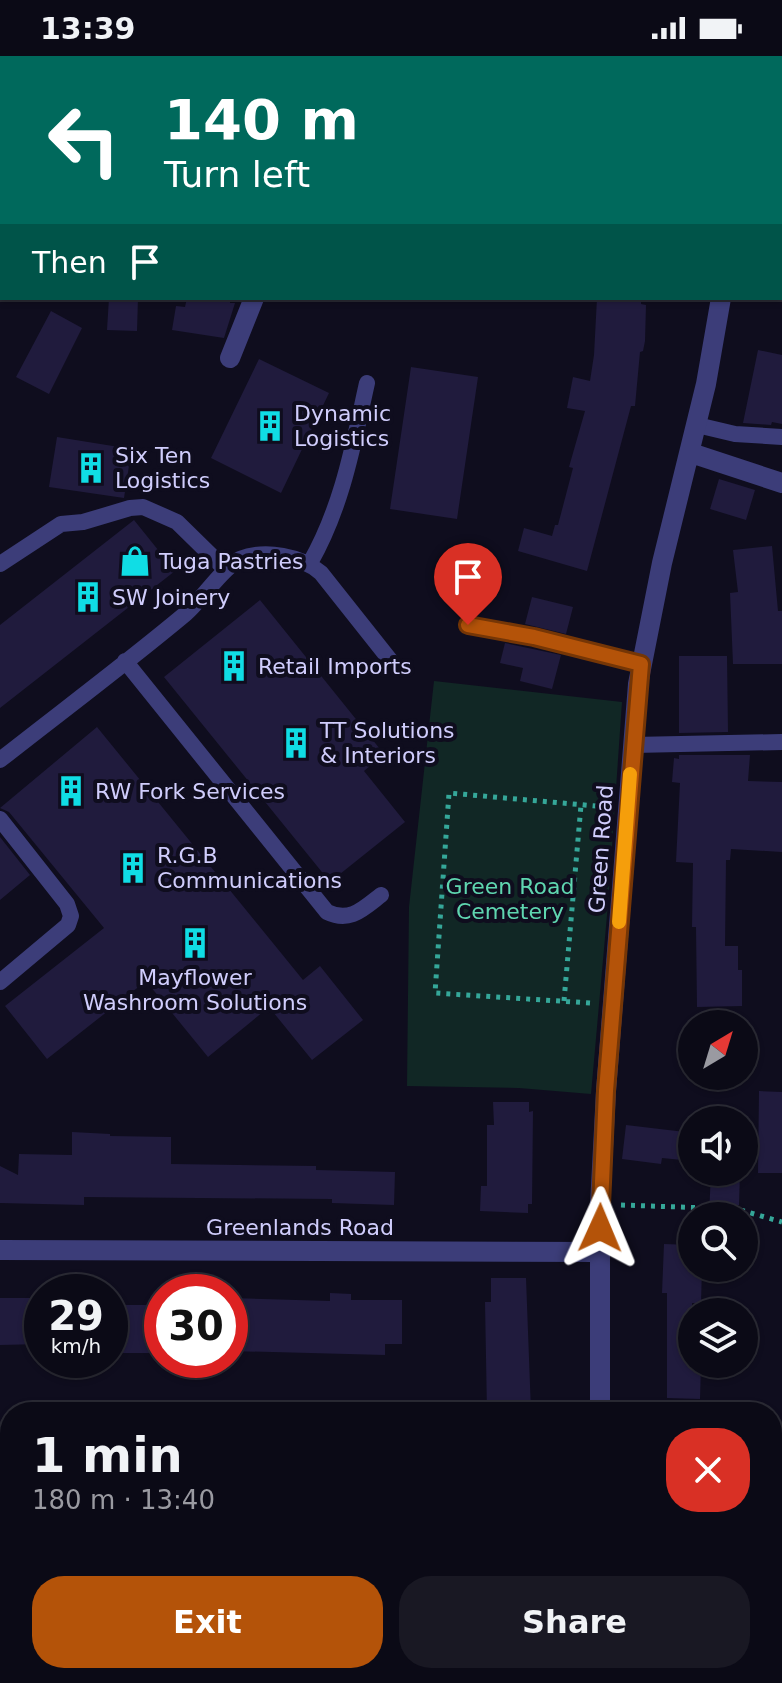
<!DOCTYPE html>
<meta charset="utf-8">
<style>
:root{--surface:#0b0a16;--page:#191823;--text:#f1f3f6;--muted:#9a9aa1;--line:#2b2b35;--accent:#b45309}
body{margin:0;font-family:"DejaVu Sans",sans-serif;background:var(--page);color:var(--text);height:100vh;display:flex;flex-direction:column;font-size:30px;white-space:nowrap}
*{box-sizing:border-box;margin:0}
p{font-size:26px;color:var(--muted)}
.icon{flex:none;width:44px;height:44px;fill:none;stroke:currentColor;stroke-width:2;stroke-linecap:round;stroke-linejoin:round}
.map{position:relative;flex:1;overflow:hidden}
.side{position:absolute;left:0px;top:1346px;width:782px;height:282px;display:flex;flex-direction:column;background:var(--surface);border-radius:32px 32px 0 0;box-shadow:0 2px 6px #0004,0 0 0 2px var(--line)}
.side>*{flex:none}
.hud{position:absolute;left:0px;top:0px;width:782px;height:244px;box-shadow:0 2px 6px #0004,0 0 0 2px var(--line);background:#00695c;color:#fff;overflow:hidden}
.needle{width:52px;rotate:38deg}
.tools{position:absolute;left:678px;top:954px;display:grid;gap:16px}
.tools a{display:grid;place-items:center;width:80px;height:80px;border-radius:50%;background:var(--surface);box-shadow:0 2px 6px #0004,0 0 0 2px var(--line);font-size:40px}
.speed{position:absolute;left:24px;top:1218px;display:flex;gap:16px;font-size:40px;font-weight:700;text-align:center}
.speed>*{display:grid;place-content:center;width:104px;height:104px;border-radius:50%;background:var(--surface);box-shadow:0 2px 6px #0004,0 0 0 2px var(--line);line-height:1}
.speed small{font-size:20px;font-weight:400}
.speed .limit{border:12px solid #d22;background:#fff;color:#111}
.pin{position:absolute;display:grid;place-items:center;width:68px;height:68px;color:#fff;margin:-82px -34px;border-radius:50% 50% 50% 0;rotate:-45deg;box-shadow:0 0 8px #0007}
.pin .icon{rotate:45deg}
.me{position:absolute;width:88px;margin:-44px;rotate:1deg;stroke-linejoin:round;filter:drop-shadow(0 0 6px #0008)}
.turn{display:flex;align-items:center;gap:28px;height:168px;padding:0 32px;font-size:36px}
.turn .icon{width:104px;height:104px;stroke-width:2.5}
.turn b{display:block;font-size:56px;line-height:68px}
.then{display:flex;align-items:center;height:76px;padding:0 32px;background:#0003;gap:16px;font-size:30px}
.round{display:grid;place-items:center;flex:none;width:84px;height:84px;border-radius:32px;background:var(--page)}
.headline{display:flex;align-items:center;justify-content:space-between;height:136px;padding:0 32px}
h1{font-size:48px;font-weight:600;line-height:60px}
.action{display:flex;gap:16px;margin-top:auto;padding:16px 32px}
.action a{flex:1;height:92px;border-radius:32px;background:var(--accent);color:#fff;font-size:32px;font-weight:600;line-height:92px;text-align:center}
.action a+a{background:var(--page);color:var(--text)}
.status{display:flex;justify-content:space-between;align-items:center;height:56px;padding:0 40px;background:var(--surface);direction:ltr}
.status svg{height:22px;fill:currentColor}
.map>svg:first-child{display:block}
.green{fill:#112725}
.building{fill:#201b3d}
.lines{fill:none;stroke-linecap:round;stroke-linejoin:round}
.path{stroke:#35a799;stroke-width:5;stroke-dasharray:4 6;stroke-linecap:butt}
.service{stroke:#3c3d79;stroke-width:16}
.minor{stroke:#3c3d79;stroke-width:20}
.route-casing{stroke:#753606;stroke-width:20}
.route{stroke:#b45309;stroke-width:14}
.slow{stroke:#f59e0b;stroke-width:14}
.labels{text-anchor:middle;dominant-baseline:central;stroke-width:8;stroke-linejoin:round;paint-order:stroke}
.poi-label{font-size:22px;fill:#d0cdfc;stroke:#0f0d1e;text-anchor:start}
.street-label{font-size:22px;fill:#d0cdfc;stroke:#0f0d1e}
.park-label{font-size:22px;fill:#5fd6b0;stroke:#0f0d1e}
</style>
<div class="status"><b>13:39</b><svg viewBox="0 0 49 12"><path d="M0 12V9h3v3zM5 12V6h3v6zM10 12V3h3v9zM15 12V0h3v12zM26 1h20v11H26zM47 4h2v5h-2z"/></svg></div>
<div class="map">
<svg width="782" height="1627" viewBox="0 0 782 1627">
<rect width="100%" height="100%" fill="#0f0d1e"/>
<!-- green -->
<path class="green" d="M434 625 622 646 608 848 591 1038 519 1032 407 1030 409 851Z"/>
<!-- building -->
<path class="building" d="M109 242H138L137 275 107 274Z
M187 242H230V247H235L224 282 172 274 176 250 185 251Z
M597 242H641V248L646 249 645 285 643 295 640 296 635 350H631L587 515 518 495 524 472 552 480 555 469H558L573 412 569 411 585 355 567 352 573 321 590 325 594 299Z
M51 255 82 272 49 338 16 321Z
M758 294 782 299V368L772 366 771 369 743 367Z
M259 303 329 337 281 437 211 402Z
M411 311 478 321 457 463 390 453Z
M57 381 119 391 118 395 131 397 124 442 49 431Z
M719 423 755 434 746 464 710 453Z
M134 464 175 515 0 652V569Z
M772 490 778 555H782V608H733L730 537 738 536 733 494Z
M532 541 573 551 566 578 525 568Z
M260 544 384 698 364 715 405 766 330 826 164 621Z
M505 587 561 599 552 633 520 625 523 612 500 607Z
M679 600H727L728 676 679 677Z
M97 671 303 924 320 910 363 964 312 1004 269 951 208 1001 146 925 47 1003 5 950 104 872 9 756 0 752Z
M679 699H750L748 725 782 726V796L731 793 730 804H726L725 890H738V914H742V950L697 951 696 871H692L693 807 676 806 680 727 672 726 674 702 679 703Z
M0 781 30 819 0 844Z
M759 1035 782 1036V1117H758Z
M493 1046H529V1056L533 1055 532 1148H528V1157L480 1155 481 1130H487V1069H494Z
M626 1069 685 1076 682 1104 662 1102 661 1108 622 1103Z
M72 1076 110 1078V1080L171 1081V1108L316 1110V1114L395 1116 394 1149 332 1147V1143L84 1141V1149L0 1147V1110L18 1119 19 1098 72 1099Z
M711 1116H740L739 1149H737L735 1160H709Z
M664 1188 692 1189V1212H702L701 1247H692V1309H701L700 1343 667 1342V1237H662Z
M491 1222H526L531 1356H487L485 1246H491Z
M330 1237 351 1238V1244H402V1288H385V1299L230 1295V1242L330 1245Z
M0 1242H42V1288L0 1289Z
M110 1249H159V1297H110Z"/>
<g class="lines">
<!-- path -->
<path class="path" d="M49 2 58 0
M0 13 2 12
M564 945 581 749
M590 947 435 937 449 737 607 751
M621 1149 737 1153 782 1166"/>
<!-- service -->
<path class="service" d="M140 2 143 0
M780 3 782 2
M780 164 782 163
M697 369 735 378 782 381
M310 507C342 451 353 390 367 327
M0 508 61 468 83 466 130 452 143 451 177 466 226 514
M468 569 534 581 641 608
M125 605 327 856C350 867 363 853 381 839
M633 689 782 686
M0 704C61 656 124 609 184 559 201 545 223 511 240 503 265 493 302 500 321 517L394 609
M0 763 67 848 71 860 68 869 0 926
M0 1514V1531
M666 1618 667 1627"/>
<!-- minor -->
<path class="minor" d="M439 0V2
M669 0 670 2
M352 2V0
M230 302 254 242
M691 397 782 427
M0 1194 600 1196
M600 1356V1149L606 1035 638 628 662 507 706 328 721 242
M596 1627 597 1618"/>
</g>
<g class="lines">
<defs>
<path id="route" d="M468 569 534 581 641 608 606 1035 600 1172"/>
</defs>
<!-- route casing -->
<use href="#route" class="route-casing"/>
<!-- route -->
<use href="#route" class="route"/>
<!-- slow -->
<path class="slow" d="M619 866 630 718"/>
</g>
<!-- icons -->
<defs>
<symbol id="building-bare" viewBox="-9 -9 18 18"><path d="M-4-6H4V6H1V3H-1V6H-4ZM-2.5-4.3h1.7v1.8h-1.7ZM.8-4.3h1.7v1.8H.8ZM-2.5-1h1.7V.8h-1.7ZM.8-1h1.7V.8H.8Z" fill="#10dde5" stroke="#0f0d1e" stroke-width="2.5" paint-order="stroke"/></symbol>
<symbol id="shop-bare" viewBox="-9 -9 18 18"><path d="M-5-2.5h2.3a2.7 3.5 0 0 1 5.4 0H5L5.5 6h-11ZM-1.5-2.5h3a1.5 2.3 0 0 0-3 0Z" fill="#10dde5" stroke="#0f0d1e" stroke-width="2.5" paint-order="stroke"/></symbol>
</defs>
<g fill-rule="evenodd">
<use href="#building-bare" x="248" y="348" width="44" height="44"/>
<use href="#building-bare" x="69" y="390" width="44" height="44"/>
<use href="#shop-bare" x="113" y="483" width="44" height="44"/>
<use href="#building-bare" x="66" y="519" width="44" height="44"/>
<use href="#building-bare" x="212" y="588" width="44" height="44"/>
<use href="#building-bare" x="274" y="665" width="44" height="44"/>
<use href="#building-bare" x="49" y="713" width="44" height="44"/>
<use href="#building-bare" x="111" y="790" width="44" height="44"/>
<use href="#building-bare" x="173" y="865" width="44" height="44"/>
</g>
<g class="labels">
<!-- poi labels -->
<g class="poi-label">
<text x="294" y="357">Dynamic<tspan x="294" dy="25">Logistics</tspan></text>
<text x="115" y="399">Six Ten<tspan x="115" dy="25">Logistics</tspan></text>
<text x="159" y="505">Tuga Pastries</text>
<text x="112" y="541">SW Joinery</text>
<text x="258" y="610">Retail Imports</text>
<text x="320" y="674">TT Solutions<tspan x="320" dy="25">&amp; Interiors</tspan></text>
<text x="95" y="735">RW Fork Services</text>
<text x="157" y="799">R.G.B<tspan x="157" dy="25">Communications</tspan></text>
<text x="195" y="921" text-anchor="middle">Mayflower<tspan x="195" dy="25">Washroom Solutions</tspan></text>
</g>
<!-- street labels -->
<g class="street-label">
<text transform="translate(601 793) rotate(-86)">Green Road</text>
<text x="300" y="1171">Greenlands Road</text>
</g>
<!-- park labels -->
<g class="park-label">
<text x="510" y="830">Green Road<tspan x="510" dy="25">Cemetery</tspan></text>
</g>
</g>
</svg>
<div class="tools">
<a><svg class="needle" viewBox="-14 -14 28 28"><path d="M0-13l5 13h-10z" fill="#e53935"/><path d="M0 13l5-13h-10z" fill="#9a9aa1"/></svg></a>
<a><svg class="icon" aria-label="sound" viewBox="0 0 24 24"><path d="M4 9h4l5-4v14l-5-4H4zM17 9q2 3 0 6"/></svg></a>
<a><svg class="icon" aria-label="search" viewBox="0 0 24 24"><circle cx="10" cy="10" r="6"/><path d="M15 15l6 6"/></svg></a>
<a><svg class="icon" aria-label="layers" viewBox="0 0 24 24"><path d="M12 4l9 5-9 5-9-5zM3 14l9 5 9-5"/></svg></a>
</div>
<div class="speed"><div>29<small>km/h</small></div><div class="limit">30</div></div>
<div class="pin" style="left:468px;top:569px;background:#d93025"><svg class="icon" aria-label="arrive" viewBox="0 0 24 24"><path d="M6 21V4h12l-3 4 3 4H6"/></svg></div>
<svg class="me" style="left:600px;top:1172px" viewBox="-20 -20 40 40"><path d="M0-17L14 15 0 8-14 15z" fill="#b45309" stroke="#fff" stroke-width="4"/></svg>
<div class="hud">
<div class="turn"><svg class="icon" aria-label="left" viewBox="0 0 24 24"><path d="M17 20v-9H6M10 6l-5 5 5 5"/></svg><div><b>140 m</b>Turn left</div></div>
<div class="then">Then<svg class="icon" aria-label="arrive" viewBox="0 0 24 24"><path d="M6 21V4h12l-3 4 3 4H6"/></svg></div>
</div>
<section class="side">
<div class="headline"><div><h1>1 min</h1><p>180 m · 13:40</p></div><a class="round" style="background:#d93025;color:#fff"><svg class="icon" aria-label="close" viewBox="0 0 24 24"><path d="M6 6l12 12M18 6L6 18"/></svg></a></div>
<div class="action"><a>Exit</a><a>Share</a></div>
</section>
</div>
